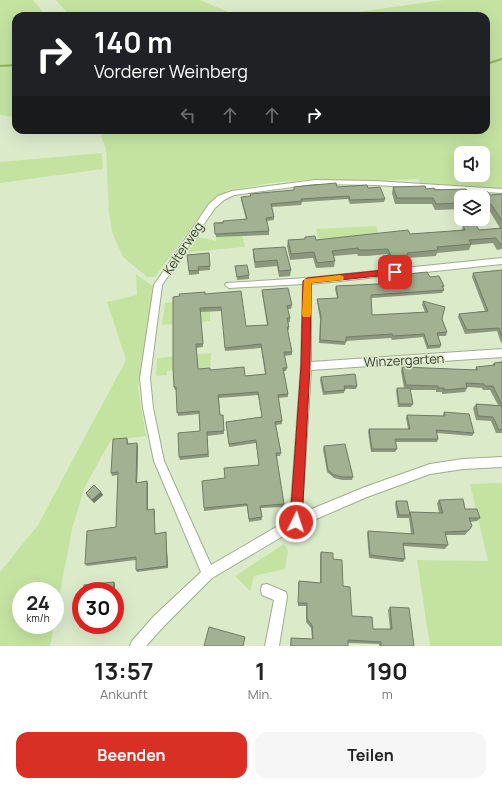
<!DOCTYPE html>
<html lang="de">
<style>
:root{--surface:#fff;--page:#f6f6f6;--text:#222;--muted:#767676;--accent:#d93025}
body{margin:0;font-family:Manrope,sans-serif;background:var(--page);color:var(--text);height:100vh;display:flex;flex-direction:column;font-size:15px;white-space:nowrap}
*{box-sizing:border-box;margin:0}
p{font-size:13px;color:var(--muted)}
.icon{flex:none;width:22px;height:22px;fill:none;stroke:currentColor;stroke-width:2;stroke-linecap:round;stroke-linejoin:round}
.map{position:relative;height:646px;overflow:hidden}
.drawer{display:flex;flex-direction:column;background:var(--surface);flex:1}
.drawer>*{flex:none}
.top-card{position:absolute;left:12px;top:12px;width:478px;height:122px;border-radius:12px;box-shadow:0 4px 16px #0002;background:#202124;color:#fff;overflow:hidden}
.fabs{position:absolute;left:454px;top:146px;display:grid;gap:8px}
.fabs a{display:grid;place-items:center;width:36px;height:36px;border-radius:8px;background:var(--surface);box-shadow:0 4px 16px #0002;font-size:20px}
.speed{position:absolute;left:12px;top:582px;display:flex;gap:8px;font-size:20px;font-weight:700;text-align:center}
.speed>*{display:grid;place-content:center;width:52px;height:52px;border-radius:50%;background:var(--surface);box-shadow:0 4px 16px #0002;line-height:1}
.speed small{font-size:10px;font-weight:400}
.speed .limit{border:6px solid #d22;background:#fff;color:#111}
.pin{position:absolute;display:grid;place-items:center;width:34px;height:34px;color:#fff;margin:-17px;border-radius:8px;box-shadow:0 2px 6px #0006}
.me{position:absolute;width:44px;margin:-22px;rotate:4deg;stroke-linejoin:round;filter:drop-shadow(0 0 3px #0008)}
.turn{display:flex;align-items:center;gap:14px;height:84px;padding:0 16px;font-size:18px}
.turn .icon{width:52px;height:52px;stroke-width:2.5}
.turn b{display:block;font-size:28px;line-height:34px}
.lanes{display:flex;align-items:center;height:38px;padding:0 16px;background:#0003;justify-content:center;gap:20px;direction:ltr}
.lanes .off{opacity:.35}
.eta{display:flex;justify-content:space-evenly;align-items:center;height:68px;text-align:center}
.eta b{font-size:24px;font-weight:700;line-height:28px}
.action{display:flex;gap:8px;margin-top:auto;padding:8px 16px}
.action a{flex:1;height:46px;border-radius:12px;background:var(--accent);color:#fff;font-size:16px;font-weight:700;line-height:46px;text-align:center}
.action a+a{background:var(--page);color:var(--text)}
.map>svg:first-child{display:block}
.green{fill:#c4e3a1;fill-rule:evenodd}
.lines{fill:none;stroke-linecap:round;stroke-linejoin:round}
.stream{stroke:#8db558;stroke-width:2}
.minor-casing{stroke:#9ead8e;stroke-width:2}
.minor{fill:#fff;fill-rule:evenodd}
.wall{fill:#8b987e;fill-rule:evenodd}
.shaded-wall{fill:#717c66}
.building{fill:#a2b192;stroke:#717c66;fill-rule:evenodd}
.route{fill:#d93025;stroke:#8d1f18}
.slow{fill:#f59e0b}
.labels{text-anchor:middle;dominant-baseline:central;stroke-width:3;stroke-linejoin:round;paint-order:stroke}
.street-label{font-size:13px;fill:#383e31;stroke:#dbebca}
</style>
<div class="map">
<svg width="502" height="646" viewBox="0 0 502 646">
<rect width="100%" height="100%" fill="#dbebca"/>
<!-- green -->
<path class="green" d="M0 0H33L46 16H16V117L0 115Z
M56 0H200L233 14 244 16H70Z
M443 0H502V189L420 183 418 179 378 181 315 179 271 183 230 190 210 202 155 277H147L123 257 112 232 109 212 106 149 99 130H486V16H330ZM461 153H483V175H461Z
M102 153 103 169 0 183V162Z
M376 226 380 236 319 241 316 229Z
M241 235 243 238 245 247 188 252 198 237 216 241V237Z
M136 274 154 287 138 388 146 436 111 440 85 486 72 529 55 618V591H21V625H54L50 646H0V572L38 525 126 360 107 302 137 295Z
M194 296 210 310V321L162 325 165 303 173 302Z
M211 353 210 371 199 377 197 358 174 370 167 371V375L156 376 157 358Z
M502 483V646H430L417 560 488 561 470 484Z
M284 544 288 551 285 569 254 576 250 591 235 576Z"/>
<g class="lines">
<!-- stream -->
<path class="stream" d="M486 64 502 59
M0 66 16 65"/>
<defs>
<path id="minor" d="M315 180 375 181 502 189V193L375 185 315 184 234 195 224 200 215 208 162 285 150 378 153 408 164 461 211 565 290 519 301 366 303 284 229 288 225 285 226 283 307 278 502 258V264L311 284V362L502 349V357L311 370 302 513 365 487 430 464 463 459 502 457V467L463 469 430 474 367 497 300 526 212 578 164 626 146 646H130L132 641 154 616 201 572 154 461 143 408 140 378 154 285 209 204 218 196 232 191Z
M267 584 286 592 287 597 279 646H265L274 600 262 595 261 590 262 585Z"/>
</defs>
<!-- minor casing -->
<use href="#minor" class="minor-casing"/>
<!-- minor -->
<use href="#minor" class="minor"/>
</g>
<!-- wall -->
<path class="wall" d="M294 187H337L368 188 385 199 384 202 350 204 348 199 302 202 301 205 272 207 274 217V220L267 221 269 231V235L216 237 214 223 246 219 241 200V197L250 196V194L294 190Z
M393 187 426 189 435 190 490 195 502 194V249L497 250 493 243 471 245 469 250 437 253 436 256 407 258V260L390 262 387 254 368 256H358L357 254 334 256 335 261 334 267 316 268 313 258 290 260 287 246 288 240 304 239 305 237 316 240 410 234 462 230 463 226 479 230 500 228 489 210H483V197H461V210V209L435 210 432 204H395L392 193Z
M285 247 291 270 290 276 279 277 277 266 255 268 253 256V249Z
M209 253 210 270 199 271V274L189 275 187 255Z
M235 266 249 275V279L237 280Z
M502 270V342L501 343 497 331 465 334 458 317 459 314 485 311 472 277 473 273Z
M408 274 430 277 444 286 443 288 444 290 442 293 371 298 372 315 425 312 422 305 423 301 442 319 447 332 446 336H438L441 345 440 348 427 349 423 337 392 340 391 338 346 341 345 345 319 343 320 319 317 302V299L337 298 335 289 336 286 378 284V283L402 281 408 280 407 278Z
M262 290 292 305 291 309H288L290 318V322H288L289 327V330H287L292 352V355L284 356 287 368 286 371H283L288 394V397L278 398 282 421V424L276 425 281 453 280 456H276L284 504 283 507 261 508 262 520 249 522 247 506 204 511V508L225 478 259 465 256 443 229 447 226 422 262 417 258 395 219 398 220 415H223L224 434 207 436 209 457 180 460 179 457 200 431 199 414 178 416 176 390H175L174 387 205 294 246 326 267 325 262 293ZM222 311 225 351 261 348 265 374 245 376 210 370 198 369 196 348 203 347 200 312Z
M502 362V433H496L491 421 476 420 473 408 476 404 498 405 490 390H483L482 388 467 387V388L465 392 442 394V392H436V390H410L413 404 411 407H398L396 391 397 388H404L401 371 402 367 475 370 476 367 492 366 494 363Z
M321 377 357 386 356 389H345L344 393 323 395 320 380Z
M444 412 474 433 472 436 437 433 438 439 437 442H395L397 449 395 452H371L368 432 369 429H408L406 418 407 415 443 416V415Z
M127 438 128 441V443L138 446 137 483 147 481 148 484V510L155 512V533L166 535 168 568 137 572 136 570V560L87 566 85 564 116 527 118 475 112 476 111 473Z
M324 446 353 477 352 480H342L334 478 327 472 323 449Z
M101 492 103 495 94 503 87 496 86 493Z
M439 500 465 509 480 518 477 521 470 522 472 526 465 535H446L448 545 445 549 404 546 405 559 403 562 369 558 367 534 368 531 411 534 409 518H397L395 504 396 501 410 514V512L439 513 437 503Z
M321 552 333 559 343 586 352 616 373 629H390L388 610 390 607 414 646H379V644L348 643V646H290L291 638 312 639 311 628 306 622V606H298V584L299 581 320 583V555Z
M81 625H104V626L82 628 80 627Z"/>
<!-- shaded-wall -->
<path class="shaded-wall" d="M137 443 138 446 137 486 136 483Z
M147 481 148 484V513L147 510Z
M101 492 103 495 94 503 92 500Z
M154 509 155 512V536V534Z
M166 532V535L168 568 167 566Z
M114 582 115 584V591H113Z"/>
<!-- building -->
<path class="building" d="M336 183 337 187 367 185 368 188 380 187 385 199 350 200 349 196 301 199 302 201 271 204 274 217 266 218 269 231 215 234 214 223H223V221L247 219 241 197 251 196 250 194 294 190V187L303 186Z
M425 186 426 189 434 188 435 190 466 189 469 194 488 192 490 195 502 194V221L491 204 483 205V197H461V203L436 204 433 198H397L393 187Z
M476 225 479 230 502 228V244H500L496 238 469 240 471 244 437 247 438 250 407 253 408 255 391 256 388 249 370 250H359L358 248 332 251 335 261 317 263 314 252 291 254 288 240 305 239V237L315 236 316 240 408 230 410 234 452 231 465 230 463 226Z
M285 247 291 270 279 271 277 260 255 262 253 249Z
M209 253 210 266 198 267 199 270 189 271 187 255Z
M247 265 249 275 237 277 235 266Z
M502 270V336L499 328 467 330 459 314 488 311 473 273Z
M427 272 430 277 439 276 444 286H442L444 290 371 295 372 315 428 312 423 301 445 307 442 319 447 332 437 333 441 345 428 346 424 334 393 336 392 334 346 337V342L320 340 321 316 317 299 338 298 336 286 379 284 378 283 402 281 410 279 408 274Z
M288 288 292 305 287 306 290 318H287L289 327H287L292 352H284L287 368H283L288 394 278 395 282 421 275 422 281 453H276L284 504 260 506 262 517 249 519 247 504 204 508 202 481 225 478 224 468 259 465 256 440 229 444 226 422 262 417 258 392 218 395 220 415H223L224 431 207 432 208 454 179 457 178 433 200 431 199 411 177 413 176 387H174L173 367V297L180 296 179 294 205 292V294L241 291 246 326 268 325 262 290ZM221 307 225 348 261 344 266 374 245 376 244 367 210 370V368L198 369 196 344H203L200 308Z
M502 362V405L493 386H485L484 384 466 383 467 388 444 390V388H438V386L406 385 402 367 478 370 476 367 495 365 494 363Z
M355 374 357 386H344L345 390 324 392 321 377Z
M397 388H410L413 404H399Z
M476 404 502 406V429L499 430 493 417 478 416Z
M444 412 469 414 474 433 436 430 438 439H395L397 449H372L369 429H410L407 415 445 416Z
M127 438V444L137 443 136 483 147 481V510L154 509 155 534 166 532 167 566 136 570V557L85 564 87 531 116 527 118 472 111 473 113 439Z
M345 444 353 477H343L334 475 328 470 324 446Z
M94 485 101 492 92 500 86 493Z
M463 499 465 509H477L480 518H469L472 526 468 531 445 532 448 545 403 543 405 559 370 555 368 531 414 534 410 512 443 513 439 500Z
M396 501H407L410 515H399Z
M321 552 333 553V559L342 560 343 586 350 587 352 616 372 617 373 629H392L390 607 409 608 414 646H381V642L348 640V646H291V638L313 639 312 625 307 619V603H298L299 581 321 583Z
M114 582 113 591H83L84 585Z
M81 617V625H94L80 627Z
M209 627 245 637 243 646H204Z"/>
<!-- route -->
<path class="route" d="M395 269 399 272 398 274 311 283 310 366 302 522 301 526 296 528 292 526 290 522 301 366 303 281 307 278Z"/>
<!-- slow -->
<path class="slow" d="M340 275 343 276 344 278 343 280 311 283V314L310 317H303L302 314 304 279Z"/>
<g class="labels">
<!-- street labels -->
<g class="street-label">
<text transform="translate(183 248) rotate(-56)">Kelterweg</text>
<text transform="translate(404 360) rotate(-3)">Winzergarten</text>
</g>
</g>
</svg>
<div class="fabs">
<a><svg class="icon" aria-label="sound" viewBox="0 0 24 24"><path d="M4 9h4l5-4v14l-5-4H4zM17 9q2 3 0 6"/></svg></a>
<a><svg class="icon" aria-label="layers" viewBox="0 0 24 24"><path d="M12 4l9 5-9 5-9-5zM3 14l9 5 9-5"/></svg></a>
</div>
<div class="speed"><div>24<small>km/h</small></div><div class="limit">30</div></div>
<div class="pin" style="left:395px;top:272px;background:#d93025"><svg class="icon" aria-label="arrive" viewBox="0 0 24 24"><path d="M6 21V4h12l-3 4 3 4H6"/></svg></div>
<svg class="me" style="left:296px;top:522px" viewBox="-20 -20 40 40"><circle r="17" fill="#d93025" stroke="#fff" stroke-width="3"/><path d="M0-11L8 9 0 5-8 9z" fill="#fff"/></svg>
<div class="top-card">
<div class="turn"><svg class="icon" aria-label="right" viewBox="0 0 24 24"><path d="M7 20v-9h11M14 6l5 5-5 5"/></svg><div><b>140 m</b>Vorderer Weinberg</div></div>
<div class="lanes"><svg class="icon off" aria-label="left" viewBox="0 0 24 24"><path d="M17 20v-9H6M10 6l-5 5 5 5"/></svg><svg class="icon off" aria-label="ahead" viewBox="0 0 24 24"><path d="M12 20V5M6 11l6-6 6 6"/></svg><svg class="icon off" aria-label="ahead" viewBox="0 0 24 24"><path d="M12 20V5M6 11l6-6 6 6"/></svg><svg class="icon" aria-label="right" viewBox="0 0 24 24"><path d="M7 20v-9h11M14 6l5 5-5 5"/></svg></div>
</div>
</div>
<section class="drawer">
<div class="eta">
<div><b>13:57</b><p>Ankunft</p></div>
<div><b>1</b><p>Min.</p></div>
<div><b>190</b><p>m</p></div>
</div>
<div class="action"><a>Beenden</a><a>Teilen</a></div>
</section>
